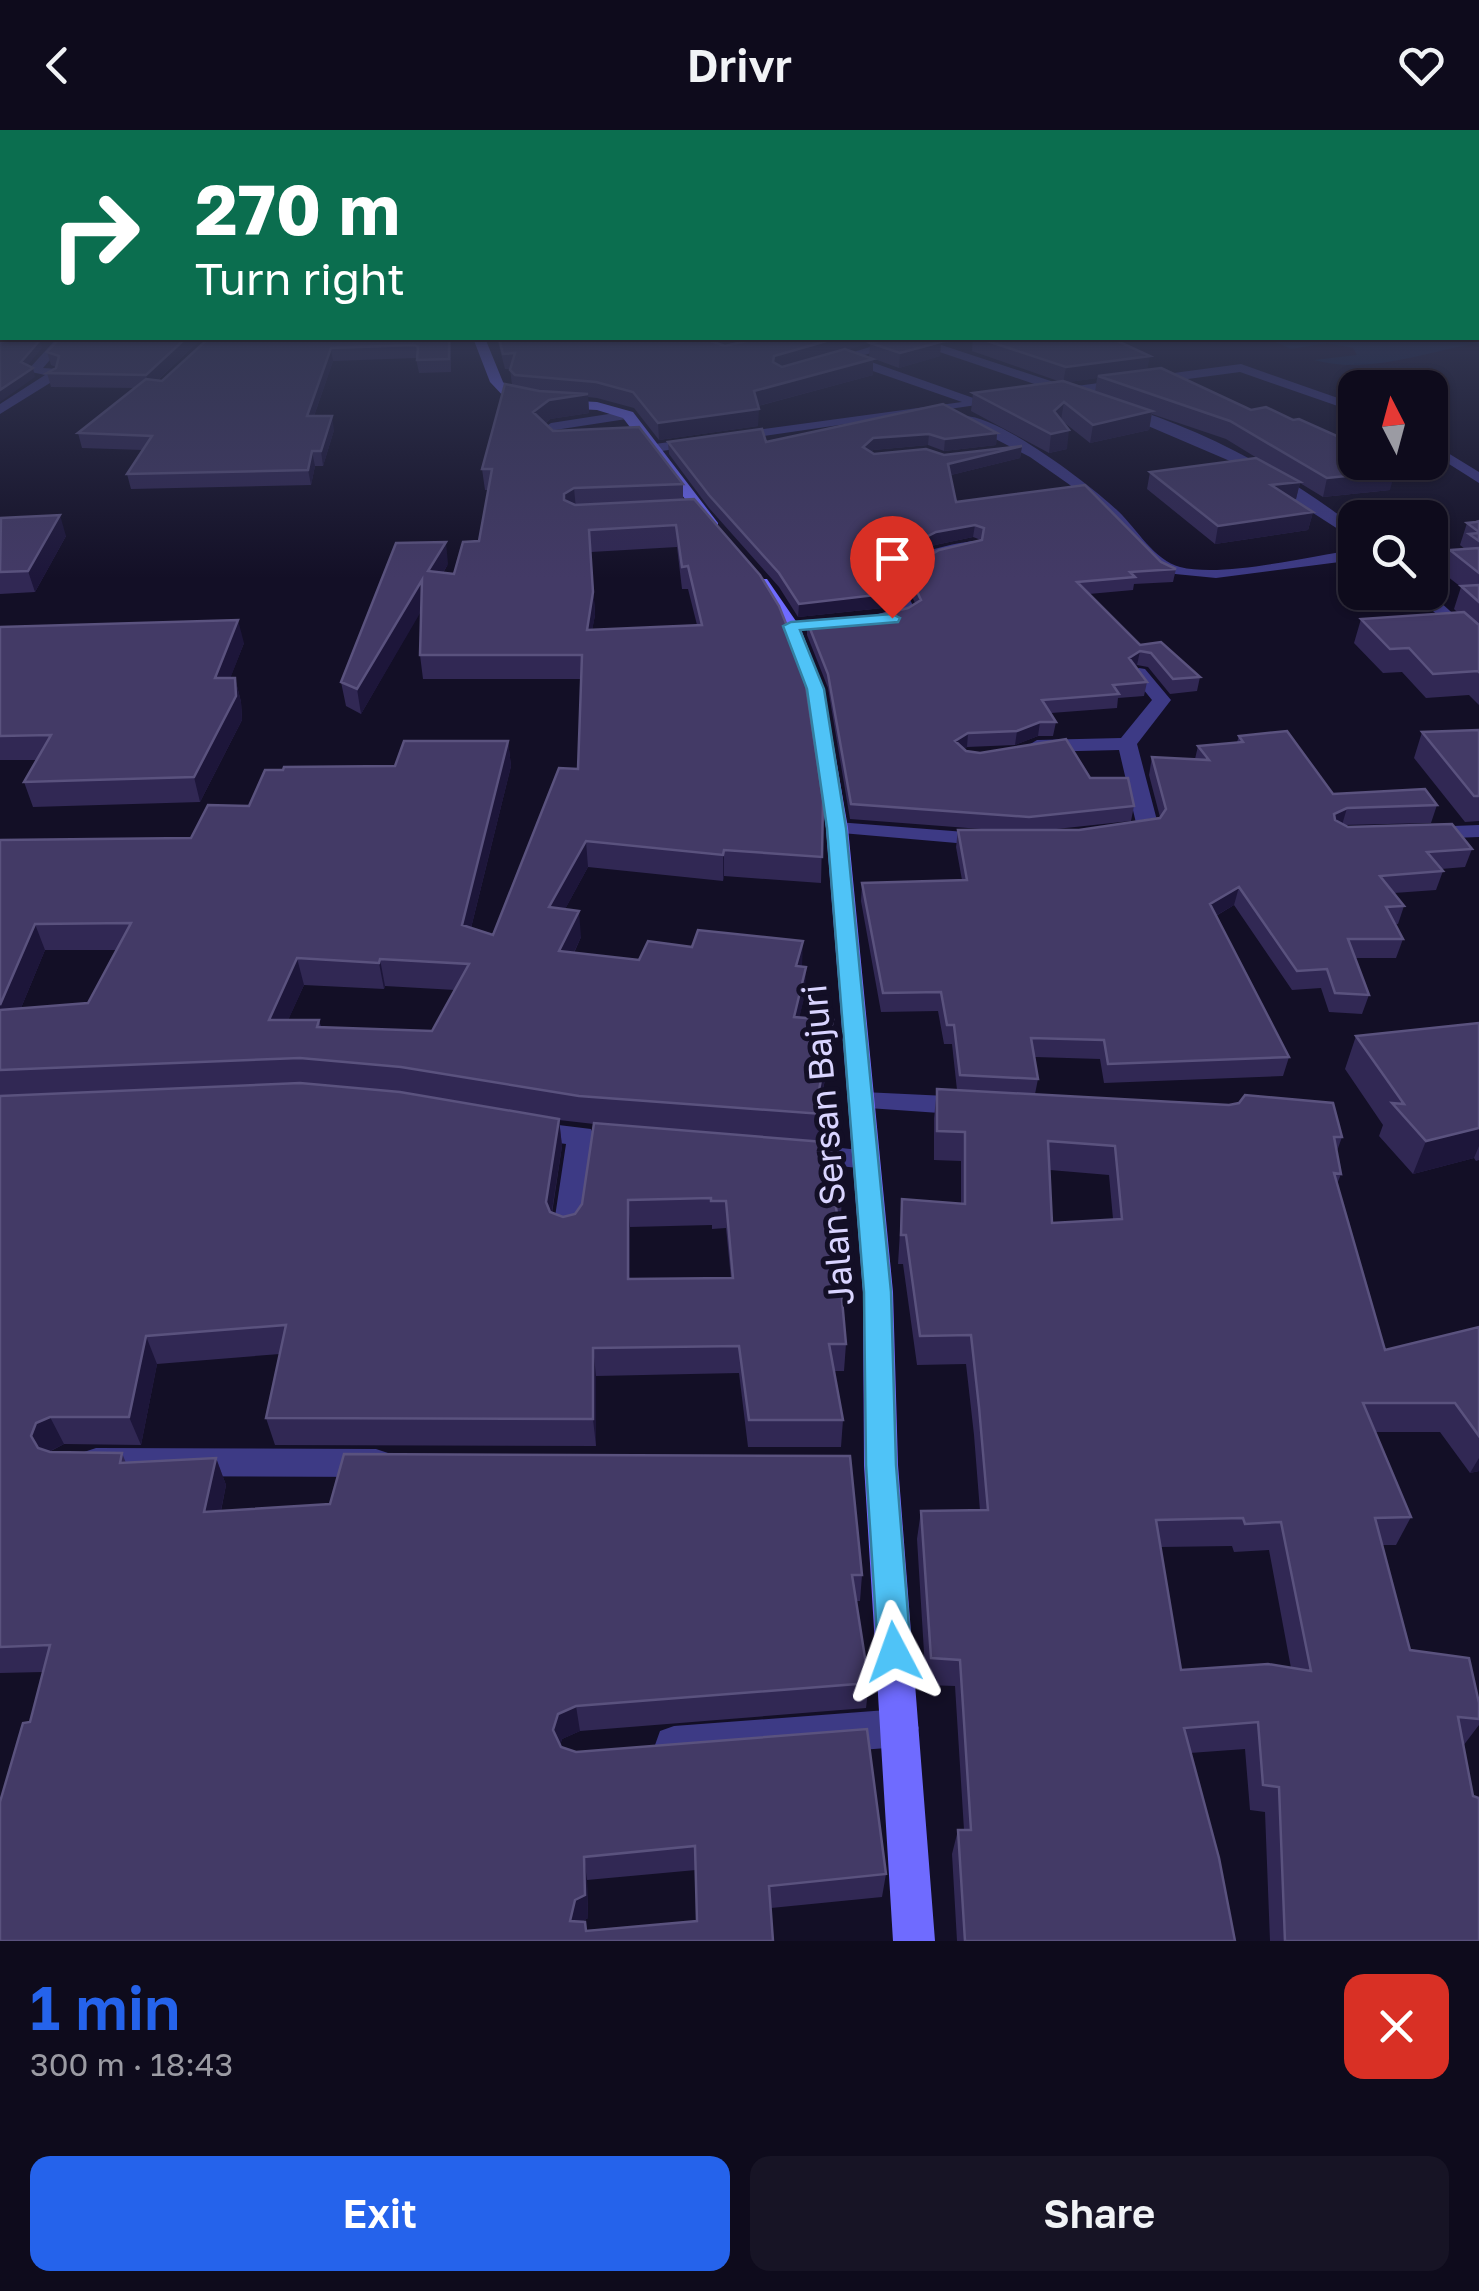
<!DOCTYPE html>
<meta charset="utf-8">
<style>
:root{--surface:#0e0b1c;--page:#171425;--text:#f1f3f6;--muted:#9b9ba3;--line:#2e2b3b;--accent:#2563eb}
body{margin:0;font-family:"Golos Text",sans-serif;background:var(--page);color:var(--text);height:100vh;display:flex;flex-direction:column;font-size:38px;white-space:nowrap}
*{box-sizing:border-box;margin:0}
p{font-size:32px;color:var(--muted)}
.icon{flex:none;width:55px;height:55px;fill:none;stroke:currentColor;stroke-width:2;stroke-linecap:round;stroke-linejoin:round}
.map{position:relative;height:1811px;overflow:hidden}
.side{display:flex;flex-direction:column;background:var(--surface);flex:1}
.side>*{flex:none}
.top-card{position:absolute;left:0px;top:0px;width:1480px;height:210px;box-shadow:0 2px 8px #0004,0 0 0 2px var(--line);background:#0b6e4f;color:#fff;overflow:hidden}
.needle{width:65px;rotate:354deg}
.controls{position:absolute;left:1338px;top:240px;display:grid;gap:20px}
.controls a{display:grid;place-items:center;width:110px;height:110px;border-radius:20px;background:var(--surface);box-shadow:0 2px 8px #0004,0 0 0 2px var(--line);font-size:50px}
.pin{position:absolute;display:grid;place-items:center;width:85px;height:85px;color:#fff;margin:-102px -42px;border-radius:50% 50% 50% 0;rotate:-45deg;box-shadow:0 0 10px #0007}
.pin .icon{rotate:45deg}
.me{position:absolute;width:110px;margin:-55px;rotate:356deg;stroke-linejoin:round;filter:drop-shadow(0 0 8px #0008)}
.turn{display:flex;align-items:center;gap:35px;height:210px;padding:0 30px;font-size:45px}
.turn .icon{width:130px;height:130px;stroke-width:2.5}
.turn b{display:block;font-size:70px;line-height:85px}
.round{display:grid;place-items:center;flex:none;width:105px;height:105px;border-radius:20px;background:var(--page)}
.head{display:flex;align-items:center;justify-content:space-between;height:170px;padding:0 30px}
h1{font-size:60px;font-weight:600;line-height:75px;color:var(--accent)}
.primary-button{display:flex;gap:20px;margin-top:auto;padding:20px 30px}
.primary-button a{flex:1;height:115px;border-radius:20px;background:var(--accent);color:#fff;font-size:40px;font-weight:600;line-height:115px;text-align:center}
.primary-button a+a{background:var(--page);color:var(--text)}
header{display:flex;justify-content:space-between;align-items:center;height:130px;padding:0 30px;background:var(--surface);font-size:45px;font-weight:600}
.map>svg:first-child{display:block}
.water{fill:#0c2248}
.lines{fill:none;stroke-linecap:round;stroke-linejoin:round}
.minor{fill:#3d3a85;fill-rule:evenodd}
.secondary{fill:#6f6bff;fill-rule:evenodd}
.wall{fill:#312854;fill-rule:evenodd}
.shaded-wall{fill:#1d163a}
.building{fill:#433a66;stroke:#5a527e;stroke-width:2.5;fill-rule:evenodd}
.route{fill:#4fc3f7;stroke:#337fa1;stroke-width:2.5}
.labels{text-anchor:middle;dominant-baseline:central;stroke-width:10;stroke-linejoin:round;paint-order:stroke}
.street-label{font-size:35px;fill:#d9d4ff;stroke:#130f26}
</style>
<header><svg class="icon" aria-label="back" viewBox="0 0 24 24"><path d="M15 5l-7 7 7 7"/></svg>Drivr<svg class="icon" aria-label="heart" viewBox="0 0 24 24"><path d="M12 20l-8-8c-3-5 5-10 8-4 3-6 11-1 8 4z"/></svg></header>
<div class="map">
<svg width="1479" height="1811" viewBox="0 0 1479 1811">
<rect width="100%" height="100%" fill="#130f26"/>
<!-- water -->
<path class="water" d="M1479 196V213C1424 222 1369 245 1314 230L1357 225 1353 218 1327 213 1291 219 1269 209 1478 208Z"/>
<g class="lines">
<!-- minor -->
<path class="minor" d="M57 208 67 210 43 238 59 239 58 248 0 284V274L45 245 27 241Z
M899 208H920L1069 257 1241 234 1355 274V282L1240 242 1054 267 1048 263 1052 260 910 212 857 227 979 270 1004 266 1011 270 655 322 648 318 655 314 962 272 844 231 824 237 818 233Z
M1118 274C1203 299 1285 343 1355 397V410L1237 334 1113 281 1111 278Z
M628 281 635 285 633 288 555 300 558 308 571 312 549 316 538 302 551 293Z
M963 286C998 284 1092 356 1118 381 1136 398 1155 431 1180 437 1224 448 1308 426 1355 420V430L1216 448 1165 443 1070 355 1030 327 963 292Z
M1430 312 1479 342V353L1430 322Z
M972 411 978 413V419C948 426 922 427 903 455L916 482 913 486 874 493V485L897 479 887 455C908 423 935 417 972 411Z
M1411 462H1429L1479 507V521Z
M1139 538 1145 539 1171 570 1137 614 1159 698 1155 702 1126 707 1115 701 1119 697 1136 693 1119 620 1037 622 1027 616 1037 610 1121 608 1152 570 1130 543Z
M837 692 991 704 1002 710 991 716 830 702 826 698Z
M1479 695V707L1427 709 1416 703 1427 697Z
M863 962 968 967 977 970 981 976 977 982 968 985 854 977 850 971 854 965Z
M526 991 591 999 594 1006 577 1108 567 1111 557 1108 553 1100 566 1014 517 1007 513 1000 517 993Z
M807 1014 876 1022 880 1029 876 1036 866 1039 797 1031 793 1024 797 1017Z
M96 1318 376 1319 388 1323 392 1333 388 1343 376 1347 96 1346 84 1342 80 1332 84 1322Z
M900 1579 913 1585 919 1598 913 1611 900 1617 674 1634 660 1629 655 1615 660 1601 674 1596Z"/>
<!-- secondary -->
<path class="secondary" d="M473 208H485L503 252 515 264 541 269 597 272 633 282 718 393V399H708L623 288 597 280 541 277 506 269 490 252Z
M755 449H767L800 497 824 559 848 698 893 1162 898 1335 935 1811H893L864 1335 863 1162 826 698 806 559 782 497 753 453Z"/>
</g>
<!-- wall -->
<path class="wall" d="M60 208H202L158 250 162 251 209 208H451V242L419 243 416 228 333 231 314 286 334 300 323 336H315L311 355 131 359 127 344 143 320 82 318 78 303 135 258 51 257 47 243 56 237 51 235 47 222Z
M497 208H702L725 216 846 220 873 245 758 276V296L659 310 634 278 597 268 588 267 589 283 550 289 545 294 553 301 683 354V370L823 670 821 753 724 746 723 751 588 737 565 779 581 807 574 823 639 830 802 837 805 864 799 887 833 890 831 917 821 971 826 972 824 999 821 1011 842 1060 841 1088H838L842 1113 840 1141 846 1214 844 1241H834L843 1290 841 1317H748L739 1243 596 1246V1316L275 1315 266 1288 280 1224 157 1234 141 1315 64 1314 49 1322 122 1323 126 1333 216 1328 226 1355 221 1381 862 1445 860 1471H856L869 1553 866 1578 580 1601 562 1609 560 1616 886 1744 882 1767 771 1778 773 1811H0L30 1592 43 1542 0 1543V710L191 708 249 676 395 636 508 611 511 636 471 798 493 805 578 639 581 549H423L420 525 421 480 361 584 346 576 341 552 448 434 443 443 454 444 479 411 488 360H485L482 339 512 255 510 239H505ZM677 417 682 459H688L697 495 592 500 595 485 591 422ZM45 820H117L88 873 21 878ZM304 855 384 859 385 856 455 860 432 901 321 897 319 890H288ZM559 990 594 994 582 1074 575 1084 563 1087 552 1083 562 1016ZM712 1095V1099L726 1098 731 1148 630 1149V1097ZM696 1740 697 1791 587 1800 581 1792 588 1788 587 1750Z
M890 208H1110L1148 239 1390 360 1323 367 1300 353 1296 369 1294 370 1313 382 1308 400 1215 414 1147 359 1150 342 1270 336 1226 309 1152 284 1149 300 1090 313 1061 290 1067 319 1049 323 971 281 973 263 1058 251 972 221 973 209 948 213 941 212 940 226 899 238 869 227 870 213ZM1097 248 1095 262 1068 252Z
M943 274 997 303 996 315 944 321 928 315 873 320 871 322 874 324 944 325 1022 316 1020 328 951 345 956 372 1161 432 1176 439 1173 452 1134 454 1133 460 1089 464 1140 515 1200 547 1197 561 1170 564 1148 537 1137 535 1135 536 1147 552 1144 566 1118 568 1117 578 1051 583 1056 592 1053 606H1038L1015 615 967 617 964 619 966 621 1090 648 1134 676 1131 691 1047 700H1079L1160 687 1149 645 1152 627 1195 629 1198 616 1237 612 1239 606 1333 664 1437 675 1431 693 1344 695 1348 697 1472 719 1465 737 1441 739 1443 741 1436 760 1394 763 1404 776 1398 794H1395L1403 809 1396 828H1355L1369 865 1362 884 1329 882 1321 858 1292 860 1234 775 1216 786 1289 927 1283 946 1104 953 1100 929 1035 927 1038 949 1035 964 1342 1007 1337 1021 1341 1044 1337 1054 1385 1220 1479 1197V1341L1470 1343 1440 1302H1375L1411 1387 1396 1415H1382L1410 1520 1479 1573V1595L1463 1616 1479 1811H1270L1265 1682 1250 1680 1245 1619 1190 1623 1235 1811H957L952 1724 958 1700H964L955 1556 926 1555 917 1409 921 1381H980L974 1305 966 1234 917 1235 903 1134H898L902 1069 961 1074V1031L934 1030V988L937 959 957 960 952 914H944L938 881 881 882 861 771 862 753 962 750 956 717 958 700H994L850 689 828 558 807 505V491L876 486 908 478 915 473 907 456 908 442 981 410 973 407 935 415 902 432 888 449 893 463 892 477 798 487 779 457 709 378 669 324 668 312H766ZM1050 1040 1109 1045 1113 1089 1052 1093ZM1232 1416 1234 1422 1269 1420 1291 1538 1181 1540 1161 1417Z
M0 389 66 406 35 462 0 464Z
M1479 391V575L1469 565 1426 568 1402 542 1383 543 1354 513 1361 489 1458 483 1454 479 1461 457 1443 443 1450 420 1465 419 1460 415 1467 393Z
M0 497 244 513 230 548H235L241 572 242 590 200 672 33 677 24 652 36 630H0Z
M1479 600V691L1465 692 1414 628 1422 602Z
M1479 893V1030L1476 1031 1474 1028 1413 1044 1379 1006 1383 995 1345 939 1356 906Z"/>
<!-- shaded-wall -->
<path class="shaded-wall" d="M186 208H202L149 258 146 245Z
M837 208H888L774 241 773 248 774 226Z
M948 208H973V209L948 213Z
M40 210 42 218 23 241 21 232Z
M941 212 940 226 899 238 900 223Z
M331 218 333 231 309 300 307 286Z
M1150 226 1147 241 1098 246 1097 248 1063 253 1066 237Z
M873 229V245L754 277V261Z
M33 238 35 247 0 272V260Z
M588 264 589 283 550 289 534 302 533 282 549 270Z
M1064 272 1061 290 1054 281Z
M759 279 758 296 659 310 658 293Z
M1152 281 1149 300 1090 313 1093 295Z
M332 286 334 300 323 336 321 321Z
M1069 300 1067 319 1049 323 1051 304Z
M997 303 996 315 944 321 945 309Z
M929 304 928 315 873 320 862 329 863 317 873 308Z
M1022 316 1020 328 947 346 948 334Z
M312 321 315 336 311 355 308 340Z
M1395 341 1390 360 1323 367 1327 348Z
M1300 352 1296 369 1267 372 1271 355Z
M574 358 576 379 566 385 564 364Z
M1313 382 1308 400 1215 414 1218 396Z
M60 385 66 406 35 462 28 441Z
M975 395 973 407 935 415 902 432 884 453 885 440 903 419 936 402Z
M589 400 595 485 588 523 587 500Z
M446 412 448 434 431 463 428 441Z
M422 450 426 473 361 584 357 559Z
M893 463 892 477 798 487 799 474Z
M238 490 244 513 221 572 215 548Z
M1140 521 1137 535 1126 542 1129 528Z
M235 548 241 572 242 590 200 672 194 647Z
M1040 592 1038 606 1015 615 1017 601Z
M968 603 967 617 953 626 955 611Z
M508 611 511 636 465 822 462 795Z
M1347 678 1342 695 1329 702 1334 684Z
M586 711 588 737 552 803 549 777Z
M724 720V746L723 751V725Z
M1239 757 1234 775 1205 792 1210 774Z
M579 781 581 807 562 848 559 821Z
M35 794 45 820 9 907 0 884V875Z
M803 811 802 838 796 836Z
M297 828 304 855 276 917 269 890Z
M380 829 385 856 384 859 379 833Z
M806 837 805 864 793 914 794 887Z
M833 890 831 917 818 984 817 970Z
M826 972 824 999 820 1012 822 984Z
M559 989 562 1016 549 1099 546 1072Z
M1479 998V1016L1474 1028 1413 1044 1426 1011Z
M628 1070 630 1097V1177L628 1149Z
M146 1206 157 1234 141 1315 129 1287Z
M593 1218 596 1246V1316L593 1289Z
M50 1287 64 1314 50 1321 46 1333 31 1306 36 1293Z
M216 1328 226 1355 215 1409 204 1382Z
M1479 1328V1341L1470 1343Z
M576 1576 580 1601 562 1609 557 1625 553 1600 558 1584Z
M584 1727 587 1750 588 1788 579 1793 570 1791Z"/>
<!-- building -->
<path class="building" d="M60 208H186L146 245 47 243 56 238 59 226 47 222Z
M209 208H449V229L417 230 418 217 414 215 331 218 307 286H332L321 321H312L308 340 127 344 152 306 78 303 146 249 162 251Z
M499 208H702L725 216 759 208H837L774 226 773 232 782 237 845 219 873 229 754 261 759 279 658 293 633 262 596 252 515 245 510 240 515 223 503 224Z
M890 208H928L941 212 900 223 870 213Z
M978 208H1111L1150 226 1066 237Z
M40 210 21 232 33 238 0 260V211Z
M1161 238 1251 280 1266 277 1293 290 1299 289 1355 314V332H1382L1395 341 1327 348 1230 291 1098 246Z
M1063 251 1152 281 1093 295 1064 272 1054 281 1069 300 1051 304 973 263Z
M505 254 539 261 588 264 549 270 533 282 553 301 639 297 683 354 574 358 564 364V370L575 375 694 369 760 445 779 476 803 536 823 670 822 727 724 720 723 725 586 711 549 777 579 781 559 821 639 830 648 811 692 817 698 800 803 811 796 836 806 837 794 887 833 890 817 970 826 972 822 984 579 966 401 937 300 928 0 940V880L88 873 131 793 35 794 0 875V710L191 708 208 675 249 676 265 640H283L284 637 395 636 404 611H508L462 795 493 805 559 638 578 639 582 525H420L422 450 357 559 341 552 396 413 446 412 428 441 454 444 463 412 479 411 492 339H482ZM676 395 682 437 688 436 702 495 587 500 593 462 589 400ZM297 828 379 833 380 829 469 834 432 901 317 897 319 890H269Z
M943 274 997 303 945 309 929 304 873 308 863 317 874 324 926 319 944 325 1022 316 948 334 956 372 1085 355 1161 432 1176 439 1130 442 1135 447 1077 452 1140 515 1161 512 1200 547 1173 549 1151 523 1140 521 1129 528 1147 552 1113 555 1119 564 1042 570 1056 592H1040L1017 601 968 603 955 611 966 621 980 623 1066 609 1090 648H1128L1134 676 1029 687 851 674 828 544 807 491 876 486 908 478 921 470 908 442 914 435 939 420 982 410 984 398 975 395 936 402 903 419 885 440 893 463 799 474 779 443 709 365 668 312 762 299 766 312Z
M1256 328 1300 352 1271 355 1313 382 1218 396 1150 342Z
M60 385 28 441 0 442 1 388Z
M1479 391V402L1467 393 1476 392Z
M1479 403V411L1469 404Z
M1479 418V443L1450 420Z
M1479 455V472L1461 456Z
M1464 482 1479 495V542L1478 541 1433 544 1409 518 1390 519 1361 489Z
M238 490 215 548H235L236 566 194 647 24 652 51 605 0 606V497Z
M1479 600V666H1474L1422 602Z
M1287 601 1333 664 1425 659 1437 675 1347 678 1334 684 1335 690 1348 697 1452 694 1472 719 1427 722 1443 741 1380 746 1404 776 1386 777 1403 809H1348L1369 865 1335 863 1327 839 1297 841 1239 757 1210 774 1289 927 1108 934 1104 910 1031 908 1038 949 960 945 954 895H947L941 862 883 863 862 753 967 750 958 700H1079L1160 688 1166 679 1152 627 1209 630 1198 616 1243 612 1239 606Z
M1479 893V998L1426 1011 1392 973 1404 974 1356 906Z
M300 953 400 962 559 989 546 1072 550 1082 563 1087 575 1084 582 1074 594 993 836 1013 842 1060H833L842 1113 837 1114 846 1214H829L843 1290H749L739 1216 593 1218V1289L266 1288 286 1195 146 1206 129 1287H50L36 1293 31 1306 38 1318 50 1322 122 1323 120 1333 216 1328 204 1382 330 1374 344 1324 850 1326 862 1445H852L869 1553 576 1576 558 1584 553 1600 561 1617 576 1622 867 1599 886 1744 769 1756 773 1811H0V1672L23 1593 30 1592 50 1515 0 1517V966ZM711 1068V1071H726L733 1148 628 1149V1070ZM695 1716 697 1791 586 1801 585 1792 570 1791 575 1770 585 1765 584 1727Z
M937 959 1229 975 1239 973 1245 965 1333 973 1342 1007H1334L1341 1044 1334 1043 1385 1220 1479 1197V1306L1455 1273H1363L1411 1387 1375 1388 1410 1520 1469 1528 1479 1573V1589L1458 1587 1473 1666 1479 1668V1811H1285L1279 1657 1263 1655 1258 1592 1184 1598 1219 1728 1235 1811H965L958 1700H971L960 1530 931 1528 921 1381 988 1380 979 1277 971 1205 920 1206 906 1105H901L902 1069 965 1074V1002L937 1001ZM1048 1011 1115 1016 1122 1089 1052 1093ZM1243 1388 1245 1394 1281 1392 1311 1541 1268 1534 1181 1540 1156 1390Z"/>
<!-- sky -->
<linearGradient id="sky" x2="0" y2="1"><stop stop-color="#0a0815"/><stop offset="0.44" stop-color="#333752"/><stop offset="1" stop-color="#333752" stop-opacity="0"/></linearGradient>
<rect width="1479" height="449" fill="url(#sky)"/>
<!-- route -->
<path class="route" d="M892 484 900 488 898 492 800 500 824 559 846 698 891 1162 896 1335 911 1522 906 1534 894 1538 882 1534 878 1522 866 1335 864 1162 827 698 807 559 783 496 791 492Z"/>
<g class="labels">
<!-- street labels -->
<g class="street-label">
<text transform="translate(827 1015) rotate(-95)">Jalan Sersan Bajuri</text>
</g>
</g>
</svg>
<div class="controls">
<a><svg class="needle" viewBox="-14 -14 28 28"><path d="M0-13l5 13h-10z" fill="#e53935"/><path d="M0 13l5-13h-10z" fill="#9b9ba3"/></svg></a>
<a><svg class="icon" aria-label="search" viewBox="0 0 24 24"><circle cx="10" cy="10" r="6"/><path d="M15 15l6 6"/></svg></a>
</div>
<div class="pin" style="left:892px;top:488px;background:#d93025"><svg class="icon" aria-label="arrive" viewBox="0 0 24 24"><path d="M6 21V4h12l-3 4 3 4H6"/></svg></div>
<svg class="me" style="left:894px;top:1522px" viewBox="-20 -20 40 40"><path d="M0-17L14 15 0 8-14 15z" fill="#4fc3f7" stroke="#fff" stroke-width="4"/></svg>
<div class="top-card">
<div class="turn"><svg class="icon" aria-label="right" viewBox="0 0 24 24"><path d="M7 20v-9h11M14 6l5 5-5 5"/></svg><div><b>270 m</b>Turn right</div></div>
</div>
</div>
<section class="side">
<div class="head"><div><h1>1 min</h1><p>300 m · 18:43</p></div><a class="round" style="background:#d93025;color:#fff"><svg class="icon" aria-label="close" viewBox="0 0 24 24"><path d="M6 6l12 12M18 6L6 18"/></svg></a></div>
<div class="primary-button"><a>Exit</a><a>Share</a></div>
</section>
